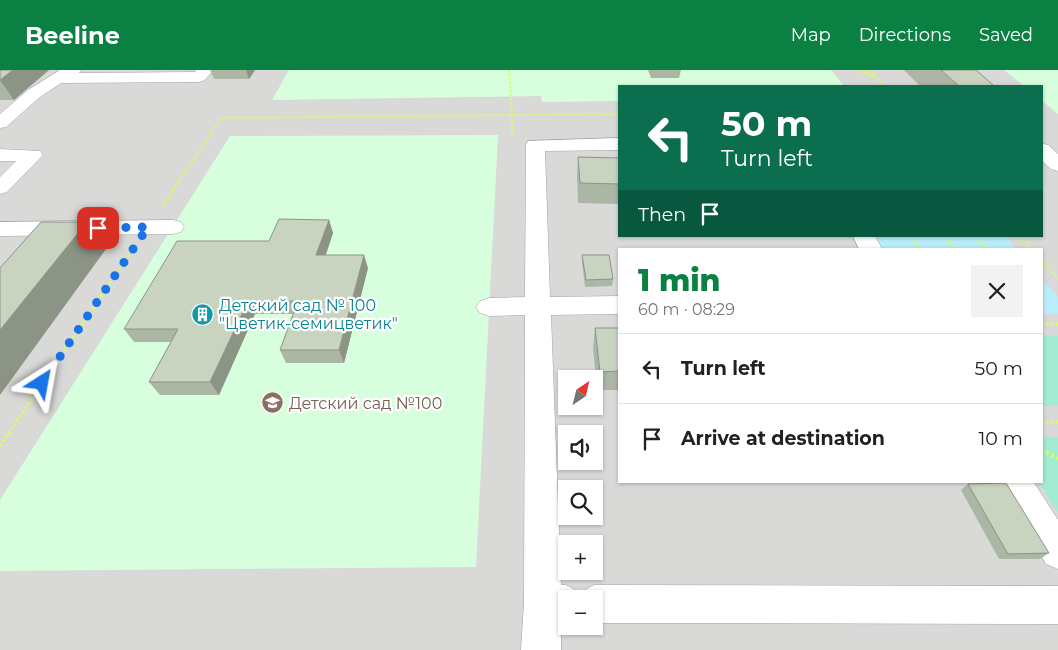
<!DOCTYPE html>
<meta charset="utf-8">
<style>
:root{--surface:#fff;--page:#f2f2f2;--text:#202124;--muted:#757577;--line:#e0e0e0;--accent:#0b8043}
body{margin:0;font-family:Montserrat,sans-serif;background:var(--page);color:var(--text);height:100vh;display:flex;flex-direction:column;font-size:19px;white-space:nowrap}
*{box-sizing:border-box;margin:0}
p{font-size:16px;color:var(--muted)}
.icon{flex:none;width:28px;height:28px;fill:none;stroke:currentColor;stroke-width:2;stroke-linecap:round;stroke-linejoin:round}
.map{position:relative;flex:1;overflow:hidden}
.details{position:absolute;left:618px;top:178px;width:425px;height:235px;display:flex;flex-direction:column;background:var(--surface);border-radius:0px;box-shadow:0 1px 4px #0004}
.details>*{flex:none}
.banner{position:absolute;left:618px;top:15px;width:425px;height:152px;border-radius:0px;box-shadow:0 1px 4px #0004;background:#0b6e4f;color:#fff;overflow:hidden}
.needle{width:32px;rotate:35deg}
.tools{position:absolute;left:558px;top:300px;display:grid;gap:10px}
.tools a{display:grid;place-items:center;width:45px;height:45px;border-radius:0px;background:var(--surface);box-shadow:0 1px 4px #0004;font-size:25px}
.pin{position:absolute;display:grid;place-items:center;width:42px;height:42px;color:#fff;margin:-21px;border-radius:10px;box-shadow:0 2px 8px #0006}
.me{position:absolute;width:55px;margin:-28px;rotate:34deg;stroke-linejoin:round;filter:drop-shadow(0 0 4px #0008)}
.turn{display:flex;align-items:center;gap:18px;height:105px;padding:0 20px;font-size:22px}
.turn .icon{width:65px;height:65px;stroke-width:2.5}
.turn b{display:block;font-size:35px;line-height:42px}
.then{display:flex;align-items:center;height:48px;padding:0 20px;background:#0003;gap:10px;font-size:19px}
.round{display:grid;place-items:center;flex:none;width:52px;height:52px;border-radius:0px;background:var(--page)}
.summary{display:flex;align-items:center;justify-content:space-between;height:85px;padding:0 20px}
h1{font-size:30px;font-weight:800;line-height:38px;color:var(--accent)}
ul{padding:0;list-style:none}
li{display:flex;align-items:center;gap:15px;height:70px;padding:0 20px;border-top:1px solid var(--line)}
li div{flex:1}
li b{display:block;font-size:19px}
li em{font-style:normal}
header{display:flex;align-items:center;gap:30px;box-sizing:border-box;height:70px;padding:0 25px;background:var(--accent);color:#fff}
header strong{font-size:24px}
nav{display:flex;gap:28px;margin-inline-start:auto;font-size:18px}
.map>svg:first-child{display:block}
.residential{fill:#d9d9d8;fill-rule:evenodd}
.education{fill:#d7ffdd}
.grass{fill:#a1ecd2}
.park{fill:#b8edfc}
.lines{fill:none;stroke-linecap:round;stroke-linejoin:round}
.minor-casing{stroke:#a2a2a2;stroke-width:1}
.path-far3{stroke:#d8ff5f;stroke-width:2;stroke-dasharray:2 2;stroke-linecap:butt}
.path-far2{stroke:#d8ff5f;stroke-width:2.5;stroke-dasharray:2 2;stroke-linecap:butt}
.path-far1{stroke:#d8ff5f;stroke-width:3;stroke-dasharray:2.5 2.5;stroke-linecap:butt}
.path{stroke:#d8ff5f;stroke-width:4;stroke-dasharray:3 3;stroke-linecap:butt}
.minor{fill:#fff;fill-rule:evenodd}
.wall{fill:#acb6a5}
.shaded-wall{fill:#8c9486}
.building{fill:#c8d4c0;stroke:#8c9486}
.route{stroke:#1a73e8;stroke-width:9;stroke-dasharray:0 16.2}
.labels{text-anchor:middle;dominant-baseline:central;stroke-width:4.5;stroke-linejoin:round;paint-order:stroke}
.culture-label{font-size:16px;fill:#0d838f;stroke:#fff;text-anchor:start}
.education-label{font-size:16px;fill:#785e54;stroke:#fff;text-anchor:start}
</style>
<header>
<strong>Beeline</strong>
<nav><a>Map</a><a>Directions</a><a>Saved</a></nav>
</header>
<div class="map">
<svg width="1058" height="580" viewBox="0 0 1058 580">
<rect width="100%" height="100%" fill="#e2eee0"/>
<!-- residential -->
<path class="residential" d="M0 0H1058V580H0ZM619 16H1041V166H619ZM619 179H1041V411H619ZM566 309H594V336H566ZM566 364H594V391H566ZM566 419H594V446H566ZM566 474H594V501H566ZM566 529H594V556H566Z"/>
<!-- education -->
<path class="education" d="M289 0H831L844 16H619V31L542 32 541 26 272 30Z
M1004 0H1058V44L1041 30V16H1024Z
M498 65 476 497 0 501V430L230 66Z"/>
<!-- grass -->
<path class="grass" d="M1041 266H1058V336H1041Z
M1041 367H1058V442L1038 411H1041Z"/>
<!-- park -->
<path class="park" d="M875 166H1005L1016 179H883Z
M1041 208 1058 227V244H1041Z"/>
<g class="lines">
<defs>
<path id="minor" d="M60 0H81L79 3 195 2 196 0H213L205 10 199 12 61 13 40 27 6 57 0 58V44L28 20Z
M619 68V80L545 81 550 227 619 226V244L551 245 561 515H566L580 523 594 515 1058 516V554L594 553V529H566V553L561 552V580H521L524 533 525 245 489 246 480 243 476 237 480 231 489 228 525 227 526 75 528 71Z
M1041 73 1048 75 1058 84V101L1051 99 1041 90Z
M0 79 40 81 43 85 7 122 0 124V107L16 91H0Z
M173 150 181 152 184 157 181 162 173 164 0 166V152Z
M853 166H875L882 179H859Z
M999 411H1033L1058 450V499L1046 494Z"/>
</defs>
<!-- minor casing -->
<use href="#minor" class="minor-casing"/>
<!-- path-far3 -->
<path class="path-far3" d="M509 0 512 45 619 44
M856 0 875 7
M869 0 884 16
M186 101 221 48 512 45V66"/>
<!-- path-far2 -->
<path class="path-far2" d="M163 135 187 99
M912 166 920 179
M945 166 954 179
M976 166 986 179
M1020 166 1031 179
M1041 190 1058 208
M101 226 133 179"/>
<!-- path-far1 -->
<path class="path-far1" d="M1041 254H1058
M1041 352H1058
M0 376 102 225
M1041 379 1048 383"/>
<!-- path -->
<path class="path" d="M1046 382 1058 389"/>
<!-- minor -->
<use href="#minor" class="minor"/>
</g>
<!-- wall -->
<path class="wall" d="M0 0H49L14 30H0Z
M210 0H255L249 9H214Z
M648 0H681L679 8H651Z
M904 0H976L994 16H920Z
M578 87 619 88V134L578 133 577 106Z
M329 150 333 163 326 185 368 198 344 293H286L280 280 293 244H255L219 325H160L149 312 171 272H134L124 259 269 171Z
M582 185 613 209 612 216 585 217 582 192Z
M595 258H619V320H597L593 278Z
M968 414 1049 483 1040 489H999L961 420Z"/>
<!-- shaded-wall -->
<path class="shaded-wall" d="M13 0H49L14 30 0 10Z
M246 0H255L249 9Z
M329 150 333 163 321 198 316 185Z
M87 152 106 179 0 325V260Z
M364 185 368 198 344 293 339 280Z
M248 231 255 244 219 325 210 312Z"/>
<!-- building -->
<path class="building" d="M0 0H13L0 10Z
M941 0H976L994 16H959Z
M578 87 619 88V114L580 113Z
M279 149 329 150 316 185H364L339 280H280L298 231H248L210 312H149L178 259H124L177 171H269Z
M41 152H87L0 260V198Z
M582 185H609L613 209 586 210Z
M595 258H619V301L600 302Z
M1006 413 1049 483 1008 484 968 414Z"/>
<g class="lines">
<!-- route -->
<path class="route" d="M42 313 148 157 98 158"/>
</g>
<!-- icons -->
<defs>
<symbol id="building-disc" viewBox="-11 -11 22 22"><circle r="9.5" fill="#0f9aa8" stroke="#fff"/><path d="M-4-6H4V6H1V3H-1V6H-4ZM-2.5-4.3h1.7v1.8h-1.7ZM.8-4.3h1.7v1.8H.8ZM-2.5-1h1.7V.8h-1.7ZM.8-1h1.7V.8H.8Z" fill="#fff"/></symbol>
<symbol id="school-disc" viewBox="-11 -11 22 22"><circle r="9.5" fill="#8d6e63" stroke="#fff"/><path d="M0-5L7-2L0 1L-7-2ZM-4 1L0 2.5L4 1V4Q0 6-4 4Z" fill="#fff"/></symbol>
</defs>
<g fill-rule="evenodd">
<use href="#building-disc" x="190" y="232" width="25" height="25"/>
<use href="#school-disc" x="260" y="320" width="25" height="25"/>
</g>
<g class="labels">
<!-- culture labels -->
<g class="culture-label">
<text x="219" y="235">Детский сад № 100<tspan x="219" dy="18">"Цветик-семицветик"</tspan></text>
</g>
<!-- education labels -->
<g class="education-label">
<text x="289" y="333">Детский сад №100</text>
</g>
</g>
</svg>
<div class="tools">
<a><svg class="needle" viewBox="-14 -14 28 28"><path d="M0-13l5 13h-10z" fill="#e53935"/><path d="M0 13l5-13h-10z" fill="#757577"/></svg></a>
<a><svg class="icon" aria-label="sound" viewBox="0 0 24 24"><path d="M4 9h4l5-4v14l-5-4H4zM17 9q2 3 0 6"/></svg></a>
<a><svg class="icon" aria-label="search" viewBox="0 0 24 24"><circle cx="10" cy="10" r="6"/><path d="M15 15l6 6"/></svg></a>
<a>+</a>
<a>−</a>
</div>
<div class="pin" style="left:98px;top:158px;background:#d93025"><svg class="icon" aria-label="arrive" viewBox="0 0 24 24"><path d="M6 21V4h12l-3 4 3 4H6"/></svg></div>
<svg class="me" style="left:42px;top:313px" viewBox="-20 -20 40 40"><path d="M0-17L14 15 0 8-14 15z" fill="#1a73e8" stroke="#fff" stroke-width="4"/></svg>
<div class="banner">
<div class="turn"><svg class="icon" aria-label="left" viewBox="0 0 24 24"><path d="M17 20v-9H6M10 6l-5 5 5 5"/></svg><div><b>50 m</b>Turn left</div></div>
<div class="then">Then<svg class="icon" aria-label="arrive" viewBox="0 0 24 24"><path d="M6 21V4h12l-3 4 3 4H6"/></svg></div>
</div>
<section class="details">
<div class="summary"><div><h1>1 min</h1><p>60 m · 08:29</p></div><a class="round"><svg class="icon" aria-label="close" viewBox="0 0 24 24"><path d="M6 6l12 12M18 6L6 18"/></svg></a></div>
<ul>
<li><svg class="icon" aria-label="left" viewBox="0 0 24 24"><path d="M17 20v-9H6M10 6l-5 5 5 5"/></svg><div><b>Turn left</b></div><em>50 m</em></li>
<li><svg class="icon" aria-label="arrive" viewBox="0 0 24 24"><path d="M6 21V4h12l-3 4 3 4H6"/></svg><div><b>Arrive at destination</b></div><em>10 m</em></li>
</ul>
</section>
</div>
